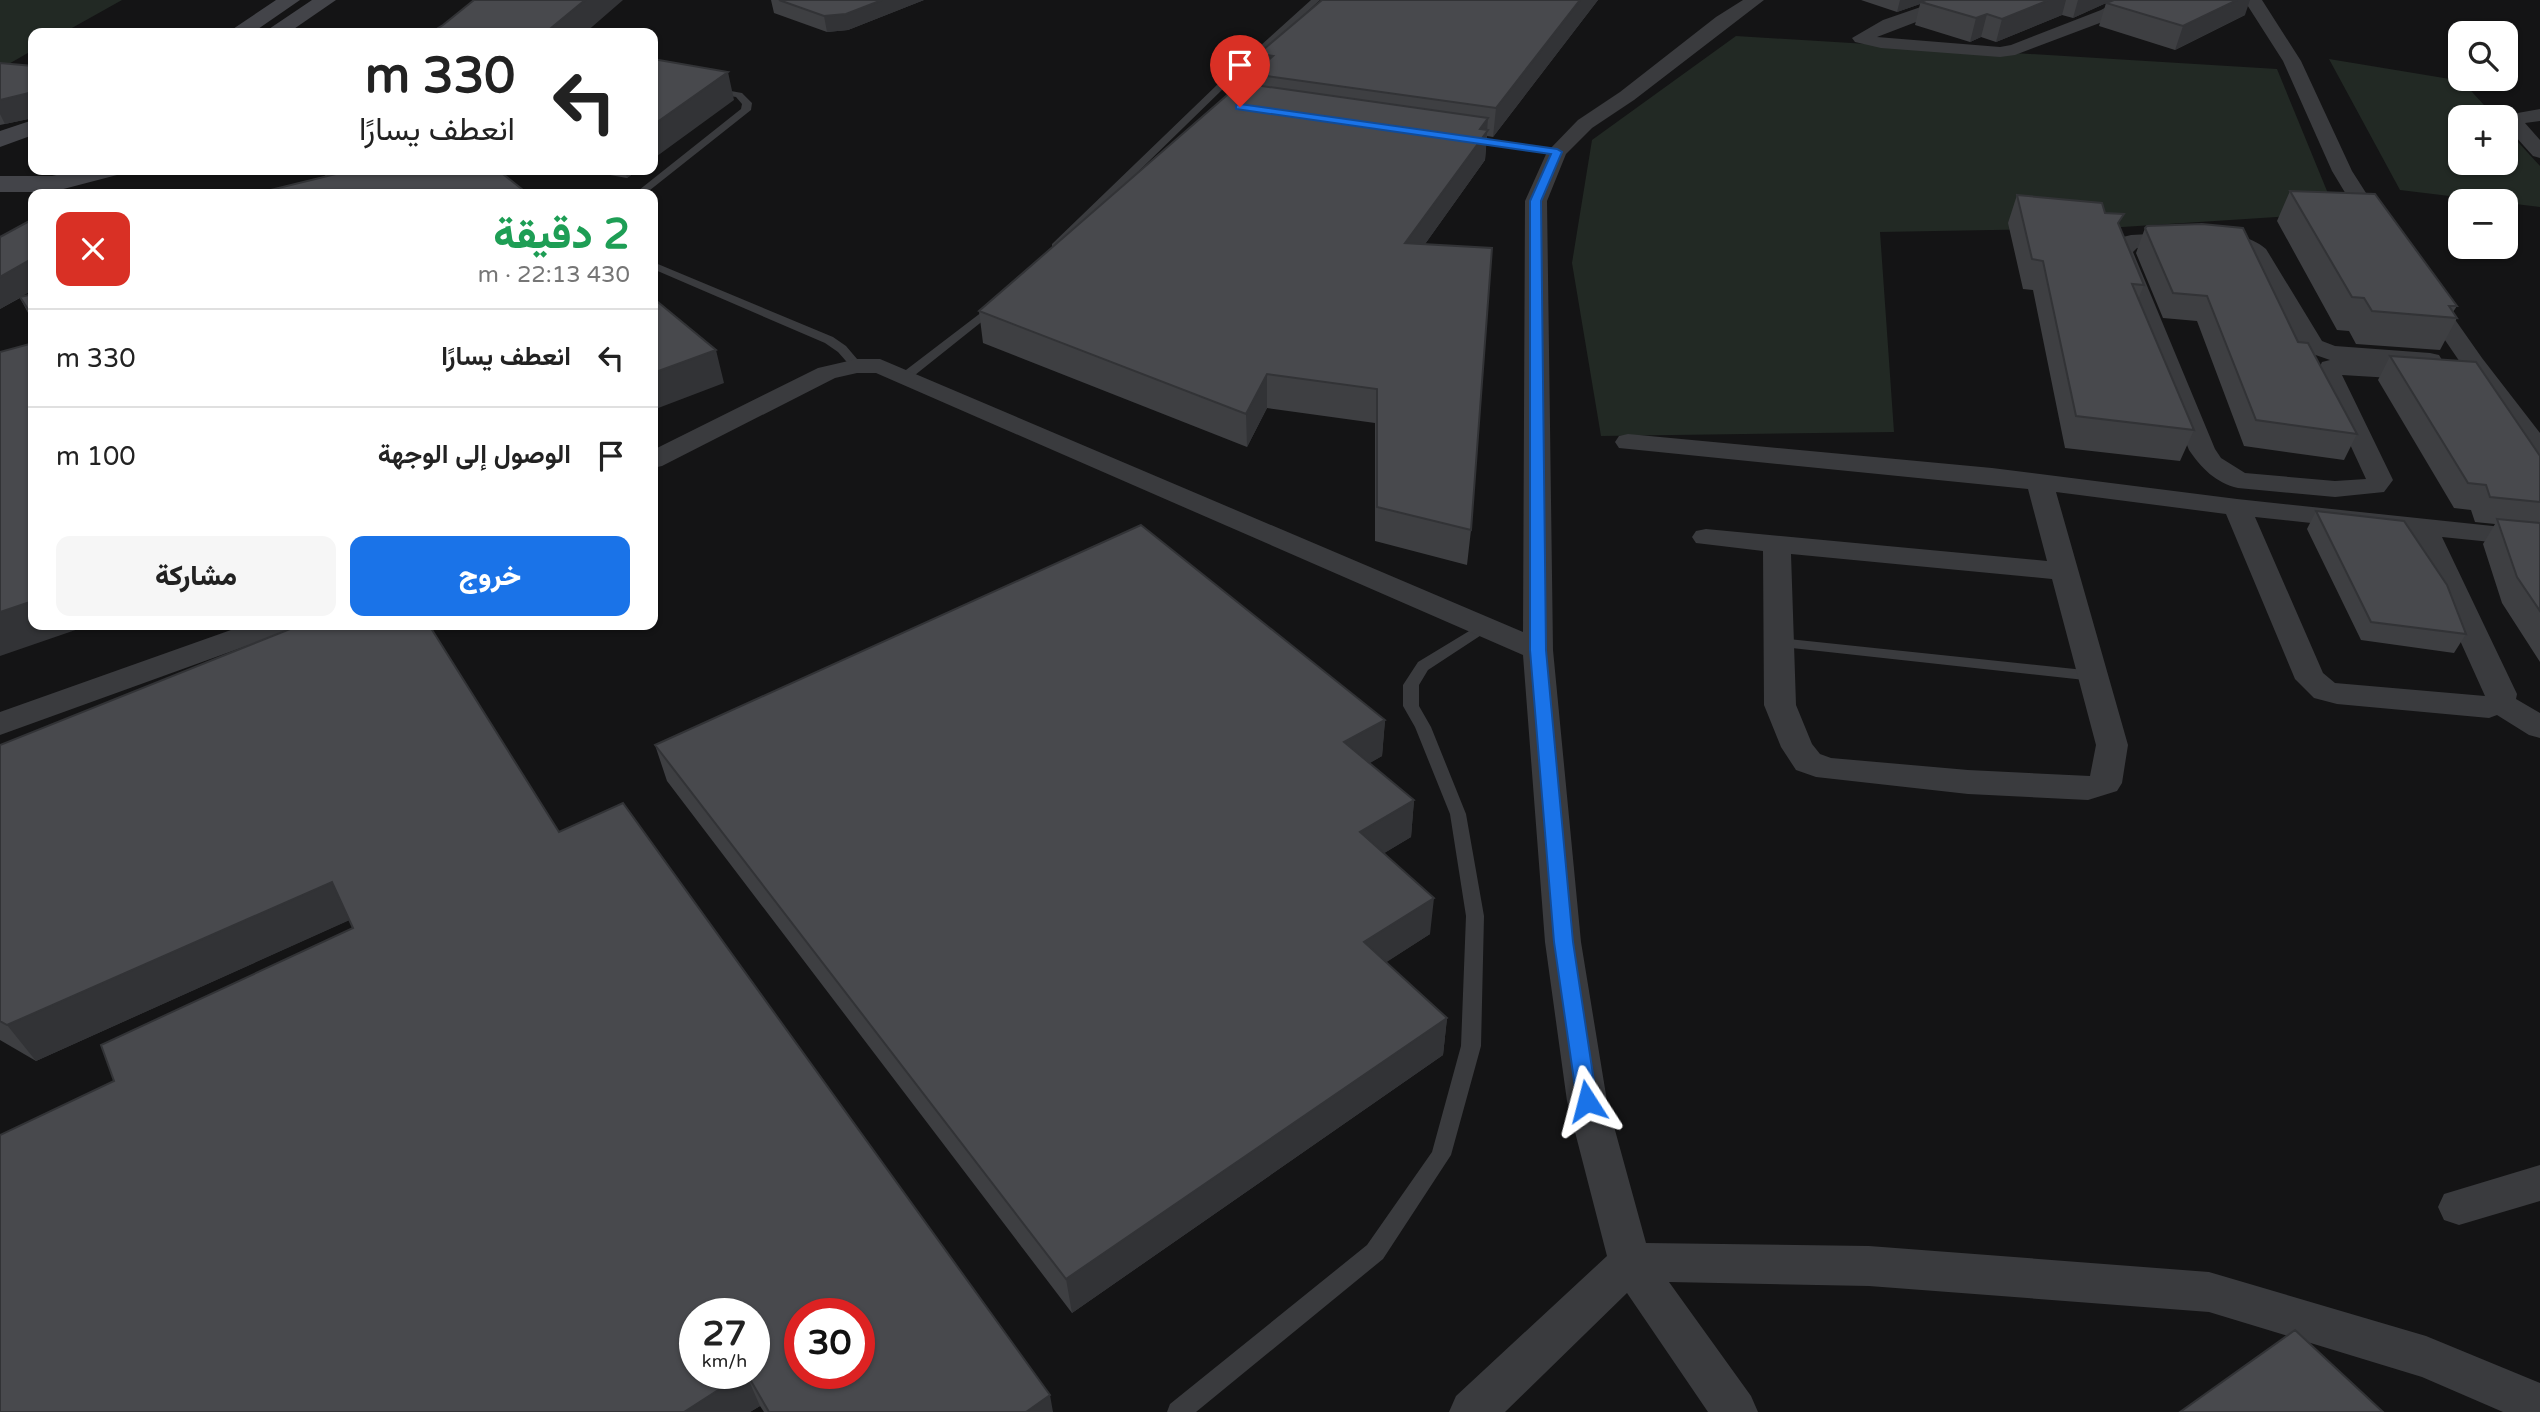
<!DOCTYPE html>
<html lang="ar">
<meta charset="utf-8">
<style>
:root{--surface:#fff;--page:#f6f6f6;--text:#222;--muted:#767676;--line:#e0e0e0;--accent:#1a73e8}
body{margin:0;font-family:"Varela Round",Vazirmatn,sans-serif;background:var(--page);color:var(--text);direction:rtl;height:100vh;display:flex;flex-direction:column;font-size:26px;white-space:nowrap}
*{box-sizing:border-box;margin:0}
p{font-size:23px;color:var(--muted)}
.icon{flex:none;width:38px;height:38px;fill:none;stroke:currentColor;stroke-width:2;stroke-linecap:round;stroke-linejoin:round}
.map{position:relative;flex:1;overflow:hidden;direction:ltr}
.drawer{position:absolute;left:28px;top:189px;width:630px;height:441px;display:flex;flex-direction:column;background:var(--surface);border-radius:14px;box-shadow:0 2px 5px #0004;direction:rtl}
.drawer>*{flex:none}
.hud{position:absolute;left:28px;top:28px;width:630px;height:147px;border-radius:14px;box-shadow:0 2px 5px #0004;direction:rtl;background:#fff;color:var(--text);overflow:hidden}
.tools{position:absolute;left:2448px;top:21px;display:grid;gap:14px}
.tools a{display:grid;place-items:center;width:70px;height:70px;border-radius:14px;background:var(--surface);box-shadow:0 2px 5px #0004;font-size:35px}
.speed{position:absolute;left:679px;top:1298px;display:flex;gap:14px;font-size:35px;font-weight:700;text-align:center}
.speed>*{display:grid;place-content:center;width:91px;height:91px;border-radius:50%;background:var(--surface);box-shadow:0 2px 5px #0004;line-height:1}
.speed small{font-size:18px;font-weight:400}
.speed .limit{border:10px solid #d22;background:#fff;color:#111}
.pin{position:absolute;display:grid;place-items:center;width:60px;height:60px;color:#fff;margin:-72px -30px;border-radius:50% 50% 50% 0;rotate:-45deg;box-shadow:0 0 7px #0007}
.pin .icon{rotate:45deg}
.me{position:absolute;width:77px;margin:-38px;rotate:351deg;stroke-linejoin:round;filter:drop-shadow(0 0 5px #0008)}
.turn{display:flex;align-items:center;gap:24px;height:147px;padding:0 28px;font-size:32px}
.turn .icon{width:91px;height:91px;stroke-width:2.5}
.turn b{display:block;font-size:49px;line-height:60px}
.round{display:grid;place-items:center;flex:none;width:74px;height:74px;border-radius:14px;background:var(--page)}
.overview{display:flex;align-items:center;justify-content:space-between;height:119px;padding:0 28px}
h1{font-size:42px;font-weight:800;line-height:52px;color:#1e9e55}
.cta{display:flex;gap:14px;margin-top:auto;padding:14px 28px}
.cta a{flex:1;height:80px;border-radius:14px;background:var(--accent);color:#fff;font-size:28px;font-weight:800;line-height:80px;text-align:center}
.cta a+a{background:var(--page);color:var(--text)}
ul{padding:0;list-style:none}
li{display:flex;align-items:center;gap:21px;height:98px;padding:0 28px;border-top:2px solid var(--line)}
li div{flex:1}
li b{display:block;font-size:26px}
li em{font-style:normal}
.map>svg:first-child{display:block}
.green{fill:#222924}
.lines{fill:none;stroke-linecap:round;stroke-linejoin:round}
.lane{fill:#3a3b3e;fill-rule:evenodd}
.street{fill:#3a3b3e;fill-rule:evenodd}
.secondary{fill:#434449;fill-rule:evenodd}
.wall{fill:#3e3f42}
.shaded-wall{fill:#323336}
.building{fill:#48494d;stroke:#323336;stroke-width:2;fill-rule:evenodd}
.route{fill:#1a73e8;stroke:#114b97;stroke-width:2}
</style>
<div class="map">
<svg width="2540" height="1412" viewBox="0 0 2540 1412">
<rect width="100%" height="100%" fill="#141415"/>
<!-- green -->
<path class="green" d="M0 0H122L63 33H33V50L0 69Z
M1736 36 2277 69 2336 213 2107 228 1880 232 1894 432 1601 436 1572 263 1592 140Z
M2329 59 2462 81 2495 117H2460V163H2506V129L2540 166V207L2400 190Z"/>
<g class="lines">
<!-- lane -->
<path class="lane" d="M1311 0H1320L1225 87 1060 248H1052V244L1219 83Z
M714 88 742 93 752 103 751 110 645 194H634L741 109 742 104 736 97 711 93V89Z
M1466 136 1557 149 1562 152 1557 155 1462 141V137Z
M653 262 833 337 846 346 863 366 861 369H853L838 352 825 343 653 269Z
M995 302 999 304V308L910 379H902V373Z
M1484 622 1491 627 1489 630 1428 670 1419 685V706L1431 727 1466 814 1484 916 1481 1046 1451 1155 1383 1259 1196 1412H1167L1170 1404 1367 1245 1432 1152 1461 1046 1466 916 1450 814 1415 727 1403 706V685L1418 662Z
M1779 638 2094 671 2102 676 2094 681 1774 646 1771 643 1774 640Z"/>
<!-- street -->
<path class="street" d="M1743 0H1764L1634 100 1592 128 1566 154 1547 201 1553 650 1581 942 1607 1101 1646 1243 1869 1246 2209 1272 2426 1336 2540 1383V1412H2503L2422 1377 2209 1312 1869 1286 1669 1282 1751 1396 1758 1412H1708L1627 1293 1505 1412H1449L1456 1396 1607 1256 1567 1101 1545 942 1523 655 876 373H857L835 378 662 466 653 468V450L818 368 857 359H880L1523 632 1525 201 1547 152 1578 120 1620 92 1716 17Z
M1941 0H1966L1963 4 1877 37 2000 47 2011 45 2101 10 2119 0H2141L2113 18 2015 55 2000 57 1881 48 1855 42 1852 38 1883 20Z
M2244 0H2262L2301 61 2352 171 2389 229 2386 234H2370L2332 171 2283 61Z
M2540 109V121L2525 123 2540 140V158L2533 156 2506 126V118L2512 114Z
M2209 231C2229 234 2250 235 2266 249L2322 341 2335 346 2430 353 2439 355 2442 360 2439 365 2431 367 2437 373 2434 378 2425 380 2342 375 2393 480 2384 492 2335 497 2238 488C2216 483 2201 468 2189 450L2110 251 2123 237 2131 235ZM2209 245 2229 247 2249 258 2304 351 2330 360 2322 362 2317 373 2366 479 2335 481 2245 473 2221 458 2215 449 2133 252 2137 248Z
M2427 289 2435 291 2482 358 2540 433V459L2531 457 2464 368 2415 296 2419 291Z
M1628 434 1992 468 2237 499 2540 531V547L2442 537 2517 694 2516 699 2540 713V738L2529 735 2497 715 2489 718 2337 704 2314 698 2295 679 2226 514 2056 492 2128 745 2122 783 2117 791 2088 800 1968 794 1816 777 1796 770 1781 747 1764 705 1763 551 1696 543 1692 537 1696 531 1706 529 2047 561 2028 489 1619 448 1615 442 1619 436ZM2255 517 2412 534 2485 696 2335 683 2323 673ZM1791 554 2052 579 2096 745 2090 776 1968 770 1831 758 1820 754 1812 744 1796 705Z
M245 625H289L285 632 0 735V712Z
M2540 1165V1201L2459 1225 2444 1220 2438 1207 2444 1194Z"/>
<!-- secondary -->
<path class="secondary" d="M276 0H300L252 33H227Z
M312 0H336L288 33H263Z
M33 120V135L0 147V131Z
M79 170H121L117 175 52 192H0V176H52Z"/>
</g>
<!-- wall -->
<path class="wall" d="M771 0H924L848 30 827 32 774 13Z
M1322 0H1598L1493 137 1487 136 1485 160 1425 244 1471 530 1467 565 1375 541V423L1267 408 1247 447 983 343 979 311 1252 85V74L1258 69V54Z
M1861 0H2113L2245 15 2175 50 2099 26 2106 3 2073 18 2062 15 1996 42 1981 37 1970 42 1915 25 1920 4 1897 12Z
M0 63 33 66V118L0 125Z
M323 170H498L326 177Z
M582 170H638L627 178Z
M2290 191 2457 306 2453 312 2457 318 2440 350 2356 344 2349 331 2337 330 2277 221Z
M2017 195 2105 213 2120 227 2144 285 2138 300 2194 430 2180 461 2065 448 2033 290 2023 289 2008 223Z
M2145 228 2298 342 2357 434 2344 460 2244 446 2197 321 2163 318 2136 253Z
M0 237 21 297 33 294V322L20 298 0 309Z
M2390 356 2540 456V662L2502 603 2483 544 2495 524 2475 522 2471 510 2454 508 2378 380Z
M2316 511 2466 634 2454 653 2361 640 2307 529Z
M1385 720 1382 756 1369 763 1414 800 1411 837 1384 853 1430 934 1386 962 1447 1018 1443 1055 1072 1313 667 781 655 745Z
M0 745 559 832 1053 1412H764L760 1406 750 1412H0L114 1081 353 928 349 920 36 1061 0 1040Z"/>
<!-- shaded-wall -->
<path class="shaded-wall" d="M585 0H623L585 33H545Z
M882 0H924L848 30 827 32 824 16Z
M1580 0H1598L1493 137 1496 108Z
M1900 0H1933L1921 2 1920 4 1897 12Z
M2049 0H2066L2062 15 1996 42 2002 19Z
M2078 0H2113L2073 18Z
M2237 0H2250L2245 15 2175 50 2183 26Z
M1987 14 1981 37 1970 42 1976 18Z
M728 72 734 100 653 159V125Z
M33 92V118L5 124 0 114V100Z
M1488 118 1485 160 1403 275 1405 243 1480 129Z
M625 170H638L627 178Z
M33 258V290L0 309V277Z
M716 350 724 383 653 410V373Z
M1267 374V408L1247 447 1246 414Z
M33 601V625H90L0 656V612Z
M1385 720 1382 756 1343 779 1344 742Z
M1414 800 1411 837 1358 869 1360 832Z
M332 882 352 919 36 1061 7 1025Z
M1434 898 1430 934 1362 978 1364 942Z
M1447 1018 1443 1055 1072 1313 1066 1279Z
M743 1374H746L760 1406 750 1412H684Z
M1050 1395 1053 1412H1026Z"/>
<!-- building -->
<path class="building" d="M474 0H585L545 33H430L443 25Z
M779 0H882L846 14 824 16Z
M1322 0H1580L1496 108 1252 74 1273 56 1258 54Z
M1926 0H2049L2002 19 1987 14 1976 18 1921 2Z
M2114 0H2237L2183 26 2106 3Z
M653 59 728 72 653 125Z
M0 63 33 66V92L0 100Z
M1241 83 1488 118 1480 129 1488 130 1405 243 1492 248 1471 530 1377 507V389L1267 374 1246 414 979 311Z
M332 170H498L528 194H254L336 174Z
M2290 191 2375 194 2457 306H2449L2457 318 2372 311 2364 298 2352 297Z
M2017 195 2102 203 2105 213 2124 214 2118 223 2144 285 2132 284 2194 430 2076 416 2043 261 2032 259Z
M33 219V258L0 277V237Z
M2202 224 2243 228 2298 342 2308 343 2357 434 2256 420 2207 296 2173 293 2145 228 2147 226Z
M33 294V317L20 297Z
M653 298 716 350 653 373Z
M33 343V601L0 612V352Z
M2390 356 2476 362 2540 456V502L2490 497 2486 485 2468 483Z
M2316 511 2404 521 2447 585 2466 634 2371 622Z
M2497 519 2540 523V611L2517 577Z
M1141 525 1385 720 1344 742 1414 800 1360 832 1434 898 1364 942 1447 1018 1066 1279 655 745Z
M300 625H429L559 832 623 803 1050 1395 1026 1412H769L747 1374H754V1314H695V1374H743L684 1412H0V1135L114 1081 101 1045 353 928 332 882 7 1025 0 1021V745ZM800 1314H859V1374H800Z
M2295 1330 2383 1412H2180Z"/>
<!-- route -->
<path class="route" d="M1240 104 1557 149 1562 152 1541 201 1546 650 1573 942 1597 1101 1594 1107 1587 1109 1580 1107 1577 1101 1554 942 1530 650V201L1551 154 1236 109V105Z"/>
</svg>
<div class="tools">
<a><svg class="icon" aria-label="search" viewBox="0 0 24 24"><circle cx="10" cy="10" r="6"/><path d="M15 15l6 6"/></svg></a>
<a>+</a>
<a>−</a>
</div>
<div class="speed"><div>27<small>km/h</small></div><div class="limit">30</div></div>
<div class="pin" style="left:1240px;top:107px;background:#d93025"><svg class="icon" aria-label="arrive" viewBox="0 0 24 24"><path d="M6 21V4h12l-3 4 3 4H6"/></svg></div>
<svg class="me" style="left:1587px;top:1101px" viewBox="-20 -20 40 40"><path d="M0-17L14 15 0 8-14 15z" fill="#1a73e8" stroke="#fff" stroke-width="4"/></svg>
<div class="hud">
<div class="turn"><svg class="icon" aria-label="left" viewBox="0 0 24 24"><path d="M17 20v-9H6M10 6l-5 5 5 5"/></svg><div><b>330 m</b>انعطف يسارًا</div></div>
</div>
<section class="drawer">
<div class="overview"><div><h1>2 دقيقة</h1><p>430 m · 22:13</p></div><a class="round" style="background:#d93025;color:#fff"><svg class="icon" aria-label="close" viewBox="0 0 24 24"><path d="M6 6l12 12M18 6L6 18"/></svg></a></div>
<ul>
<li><svg class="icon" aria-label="left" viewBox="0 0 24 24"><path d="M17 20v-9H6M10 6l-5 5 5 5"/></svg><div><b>انعطف يسارًا</b></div><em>330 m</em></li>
<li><svg class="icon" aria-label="arrive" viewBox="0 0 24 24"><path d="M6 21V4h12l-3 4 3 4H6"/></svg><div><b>الوصول إلى الوجهة</b></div><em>100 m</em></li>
</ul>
<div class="cta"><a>خروج</a><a>مشاركة</a></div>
</section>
</div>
